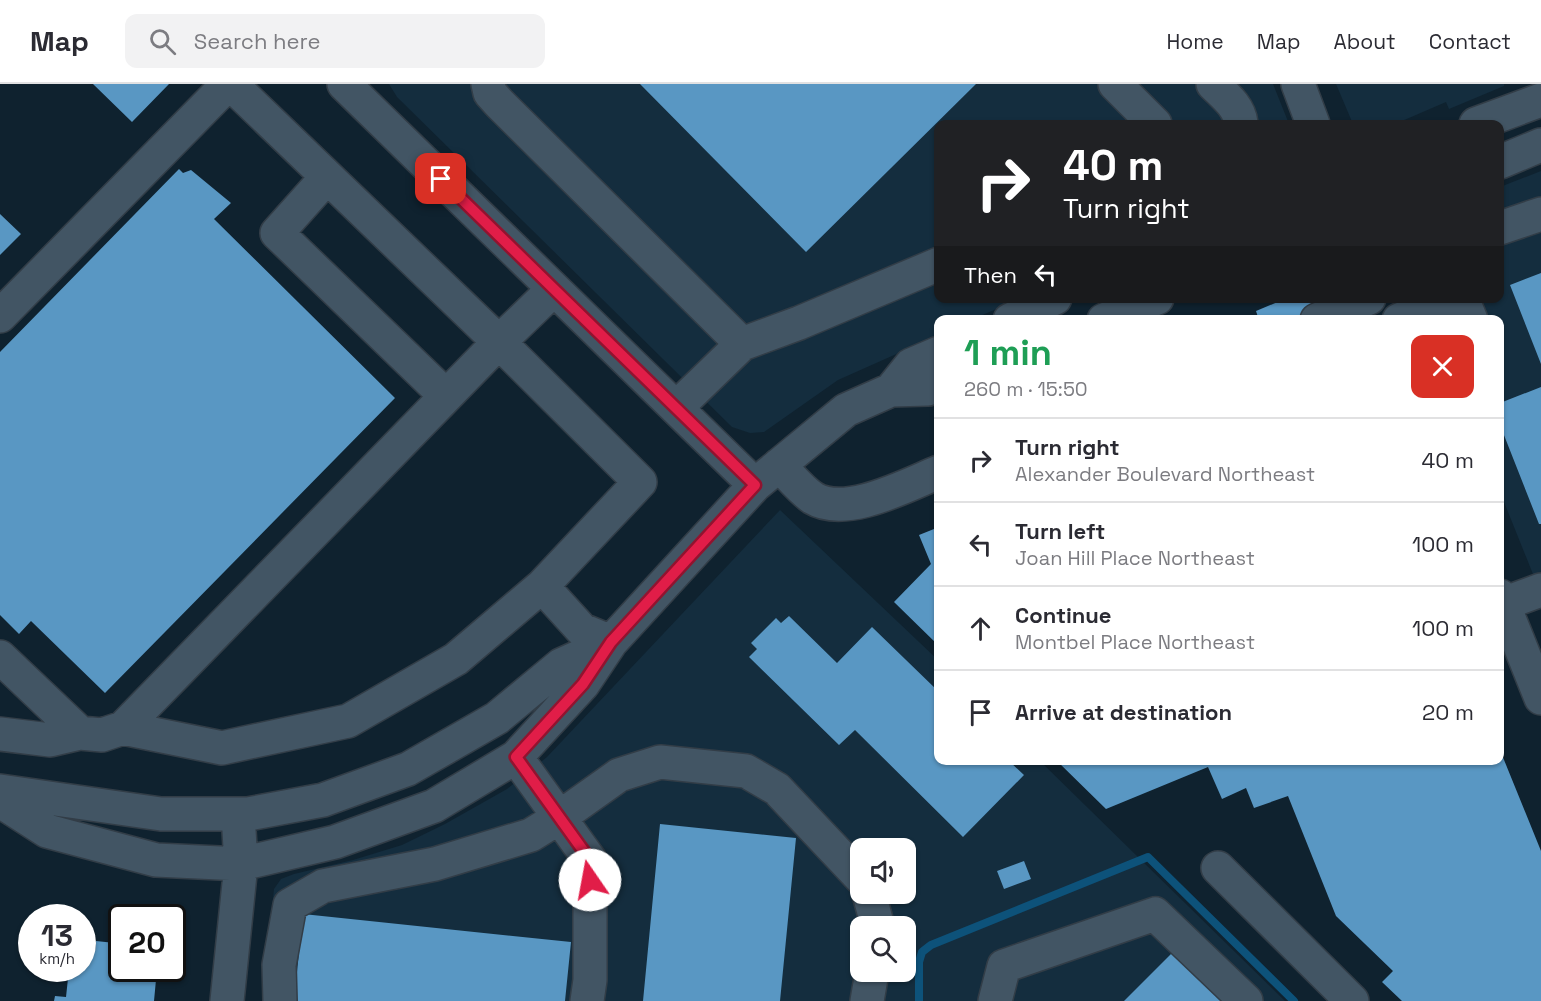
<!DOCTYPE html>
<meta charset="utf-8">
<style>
:root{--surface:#fff;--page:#f2f2f3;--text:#2b2b33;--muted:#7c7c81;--line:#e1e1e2}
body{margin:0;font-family:"Space Grotesk",sans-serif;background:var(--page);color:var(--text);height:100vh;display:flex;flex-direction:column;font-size:22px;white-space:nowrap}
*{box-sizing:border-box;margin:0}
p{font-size:20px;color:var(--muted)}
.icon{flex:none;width:33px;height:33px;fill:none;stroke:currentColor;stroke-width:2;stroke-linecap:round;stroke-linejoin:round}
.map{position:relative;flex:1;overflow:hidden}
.side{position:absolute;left:934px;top:231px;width:570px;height:450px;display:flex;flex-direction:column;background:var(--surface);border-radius:12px;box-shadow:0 2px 4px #0004}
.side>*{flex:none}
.top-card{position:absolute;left:934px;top:36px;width:570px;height:183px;border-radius:12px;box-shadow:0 2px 4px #0004;background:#202124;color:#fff;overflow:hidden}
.buttons{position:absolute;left:850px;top:754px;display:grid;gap:12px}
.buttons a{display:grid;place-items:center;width:66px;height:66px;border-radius:12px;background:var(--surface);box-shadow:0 2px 4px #0004;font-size:30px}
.speed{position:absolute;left:18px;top:820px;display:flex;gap:12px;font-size:30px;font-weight:700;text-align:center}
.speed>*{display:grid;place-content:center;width:78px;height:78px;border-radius:50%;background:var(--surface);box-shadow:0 2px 4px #0004;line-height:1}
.speed small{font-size:15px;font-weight:400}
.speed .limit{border:3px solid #111;border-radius:9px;background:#fff;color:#111}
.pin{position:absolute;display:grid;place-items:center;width:51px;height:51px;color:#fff;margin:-26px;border-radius:12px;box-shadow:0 3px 9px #0006}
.me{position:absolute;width:66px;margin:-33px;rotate:348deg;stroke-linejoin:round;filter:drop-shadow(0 0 4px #0008)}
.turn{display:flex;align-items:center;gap:21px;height:126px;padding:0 30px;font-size:27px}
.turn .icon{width:78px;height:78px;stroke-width:2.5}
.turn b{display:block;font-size:42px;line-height:51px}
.then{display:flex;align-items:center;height:57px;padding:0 30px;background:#0003;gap:12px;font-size:22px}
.round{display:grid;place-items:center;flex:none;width:63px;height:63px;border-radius:12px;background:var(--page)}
.head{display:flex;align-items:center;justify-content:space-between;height:102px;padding:0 30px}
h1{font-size:36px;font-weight:700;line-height:45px;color:#1e9e55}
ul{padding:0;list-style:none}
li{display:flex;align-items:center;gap:18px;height:84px;padding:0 30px;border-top:2px solid var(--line)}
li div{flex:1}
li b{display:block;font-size:22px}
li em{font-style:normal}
header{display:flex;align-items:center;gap:36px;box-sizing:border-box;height:84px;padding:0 30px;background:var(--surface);border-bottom:2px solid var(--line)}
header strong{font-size:28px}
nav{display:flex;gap:33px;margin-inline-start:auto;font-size:21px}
.search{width:420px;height:54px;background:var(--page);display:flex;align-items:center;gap:15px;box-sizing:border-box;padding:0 21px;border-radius:12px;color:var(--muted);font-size:22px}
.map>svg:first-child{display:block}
.built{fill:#142d3e;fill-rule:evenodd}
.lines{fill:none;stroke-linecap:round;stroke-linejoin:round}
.stream{stroke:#0d527a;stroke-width:8}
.building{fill:#5997c3}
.minor-casing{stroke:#323d47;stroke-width:36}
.minor{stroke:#425564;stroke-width:33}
.route-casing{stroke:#92132f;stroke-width:15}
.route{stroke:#e11d48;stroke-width:10}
</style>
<header>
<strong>Map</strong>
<div class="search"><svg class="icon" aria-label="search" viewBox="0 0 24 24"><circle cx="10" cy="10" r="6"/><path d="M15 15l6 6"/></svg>Search here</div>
<nav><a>Home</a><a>Map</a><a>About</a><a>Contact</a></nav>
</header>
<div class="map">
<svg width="1541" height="917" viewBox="0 0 1541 917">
<rect width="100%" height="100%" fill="#0f222f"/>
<!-- built -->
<path class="built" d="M389 0H1273L1289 40H939V214L1020 215 973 235 939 236V251L838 296 764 348 750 349 732 343 397 13Z
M1336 0H1504V2L1449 25 1446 18 1395 40H1353Z
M1541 87V510L1500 408V236L1431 235 1422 215 1500 214V103Z
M780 426 939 577V676L1040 677 1285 917H262L274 805 281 795 294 790 353 776 402 761 445 740 507 705 547 673ZM861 765H906V810H861ZM861 843H906V888H861Z"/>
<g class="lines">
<!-- stream -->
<path class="stream" d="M919 917V878L922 868 931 861 1148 773 1294 917"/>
</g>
<!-- building -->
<path class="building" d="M93 0H169L132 38Z
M640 0H976L806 168Z
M179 85 183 89 191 86 231 119 214 135 395 314 105 609 31 537 19 550 0 531V268Z
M0 130 21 150 0 171Z
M1541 189V280L1510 201Z
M1287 214 1340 215 1288 236H1259L1256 227Z
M1541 303V440H1539L1500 341V319Z
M939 443V562L894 518 931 480 919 451Z
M789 532 837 579 872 543 939 608V676H1008L1024 691 963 753 855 646 839 661 749 573 757 565 751 559 776 534 781 539Z
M1500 666 1541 767V917H1402L1382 898 1393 887 1336 832 1288 712 1254 724 1246 704 1222 715 1208 683 1106 725 1056 676H1500Z
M660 740 796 754 780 917H643Z
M1024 777 1031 795 1004 805 997 787Z
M303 830 571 858 565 917H294Z
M96 857 115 859V869L122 870V885H157L154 917H54L55 912 66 913 69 885H82V866L95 868Z
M1175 866 1227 917H1124Z"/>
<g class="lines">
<defs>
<path id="minor" d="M344 0 755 401
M488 0 490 9 499 19 742 260
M1115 0 1155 40
M1213 0C1224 11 1239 22 1241 39L1239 40
M1298 0 1313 40
M1476 40 1541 16
M1500 78 1541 61
M327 93 277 149 446 312
M1500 144 1541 130
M1462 214 1471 236
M0 232 228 0
M1010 236 1055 214
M1104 236 1157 214
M1317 236 1369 214
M1399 236 1449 214
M891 306 911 281 939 269
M676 324 742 260 799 239 939 180
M779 381C790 392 801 406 813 414 846 434 907 401 939 388
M542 502 582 546 611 558
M1500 512 1541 614
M1503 520 1541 506
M0 573 80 649 102 651 123 644 499 258 231 0
M123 644 222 664 348 637 456 575 542 502 640 398 499 258 554 205
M0 650 50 656 80 649
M516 673 590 776V896L587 917
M0 707 161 730H248L323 716 408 685 497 634 561 581 610 559
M0 717 47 747 156 776 241 780 335 758 434 722 516 673 583 600 611 558 755 401 846 326 891 306 928 305 939 300
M1218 784 1352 917
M869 810 878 843
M227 917 241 780 238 730
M280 917 279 881 290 821 323 802 435 780 531 751 560 733 619 691 660 678 746 687 777 705 861 794
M867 917 872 888
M995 917 1004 882 1155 830 1246 917"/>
</defs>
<!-- minor casing -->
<use href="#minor" class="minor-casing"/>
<!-- minor -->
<use href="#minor" class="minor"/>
</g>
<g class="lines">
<defs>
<path id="route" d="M441 95 755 401 611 558 583 600 516 673 590 776V796"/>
</defs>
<!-- route casing -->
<use href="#route" class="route-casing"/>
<!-- route -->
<use href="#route" class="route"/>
</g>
</svg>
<div class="buttons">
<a><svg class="icon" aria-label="sound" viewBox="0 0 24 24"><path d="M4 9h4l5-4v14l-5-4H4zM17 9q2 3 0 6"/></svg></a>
<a><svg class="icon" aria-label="search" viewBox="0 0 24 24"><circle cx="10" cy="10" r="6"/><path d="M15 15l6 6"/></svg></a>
</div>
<div class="speed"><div>13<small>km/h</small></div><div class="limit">20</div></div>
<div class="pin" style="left:441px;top:95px;background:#d93025"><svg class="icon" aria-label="arrive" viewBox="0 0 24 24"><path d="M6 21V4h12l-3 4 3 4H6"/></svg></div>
<svg class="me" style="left:590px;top:796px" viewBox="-20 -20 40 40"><circle r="19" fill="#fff"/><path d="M0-13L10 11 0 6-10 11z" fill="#e11d48"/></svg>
<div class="top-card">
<div class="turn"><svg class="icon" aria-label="right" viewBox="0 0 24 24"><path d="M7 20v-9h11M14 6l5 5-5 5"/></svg><div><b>40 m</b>Turn right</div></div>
<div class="then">Then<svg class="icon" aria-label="left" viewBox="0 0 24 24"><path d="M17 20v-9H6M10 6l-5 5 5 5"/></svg></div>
</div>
<section class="side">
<div class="head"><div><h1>1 min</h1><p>260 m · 15:50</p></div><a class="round" style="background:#d93025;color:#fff"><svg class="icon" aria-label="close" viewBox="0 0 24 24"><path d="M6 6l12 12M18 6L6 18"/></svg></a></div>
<ul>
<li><svg class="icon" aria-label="right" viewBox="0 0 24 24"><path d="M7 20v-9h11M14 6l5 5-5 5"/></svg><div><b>Turn right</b><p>Alexander Boulevard Northeast</p></div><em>40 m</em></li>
<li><svg class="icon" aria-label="left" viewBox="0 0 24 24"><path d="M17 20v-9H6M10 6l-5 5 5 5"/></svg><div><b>Turn left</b><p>Joan Hill Place Northeast</p></div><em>100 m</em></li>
<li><svg class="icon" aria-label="ahead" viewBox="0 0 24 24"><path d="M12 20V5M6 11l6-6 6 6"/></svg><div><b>Continue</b><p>Montbel Place Northeast</p></div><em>100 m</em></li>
<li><svg class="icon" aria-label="arrive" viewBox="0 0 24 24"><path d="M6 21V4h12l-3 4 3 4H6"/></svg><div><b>Arrive at destination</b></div><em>20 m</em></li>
</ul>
</section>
</div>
